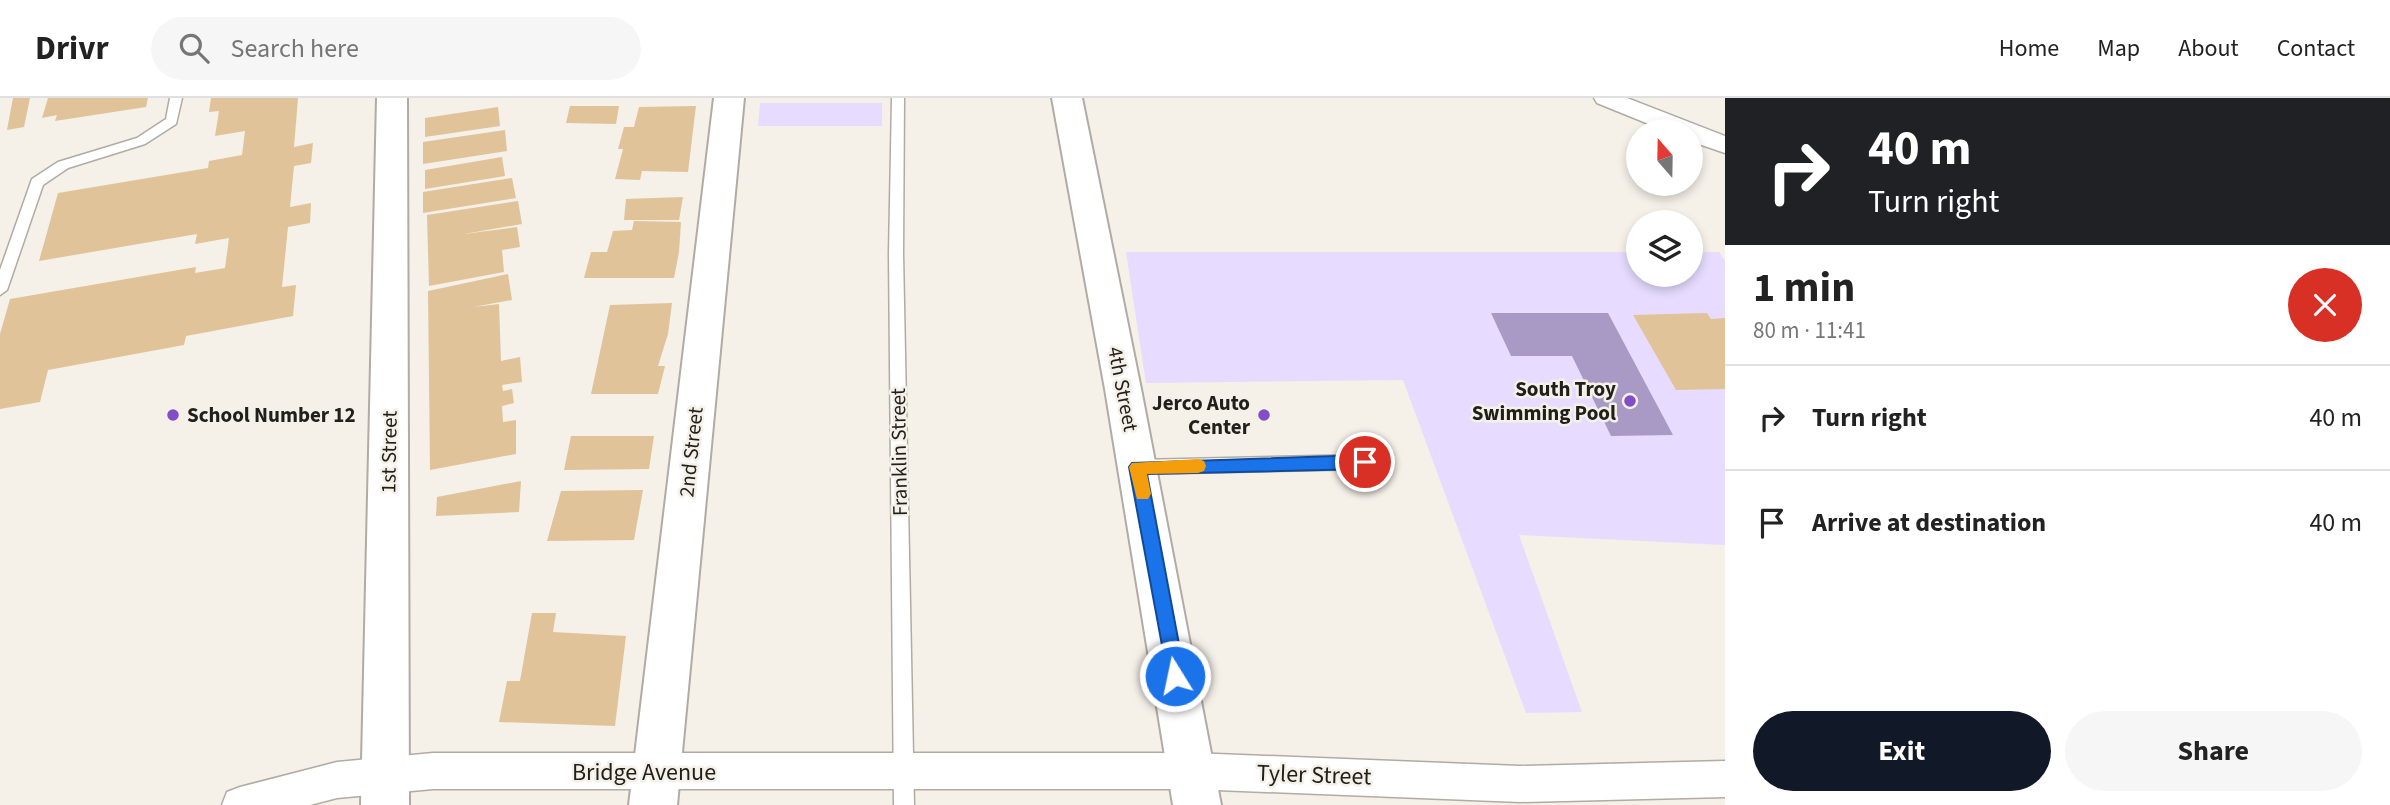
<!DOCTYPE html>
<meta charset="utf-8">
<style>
:root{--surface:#fff;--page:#f6f6f6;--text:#222;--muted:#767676;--line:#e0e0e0;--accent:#111827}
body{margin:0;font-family:"Source Sans 3",sans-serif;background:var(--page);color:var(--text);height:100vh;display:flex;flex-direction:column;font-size:26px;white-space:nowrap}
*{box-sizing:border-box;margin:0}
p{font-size:23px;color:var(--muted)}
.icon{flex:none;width:38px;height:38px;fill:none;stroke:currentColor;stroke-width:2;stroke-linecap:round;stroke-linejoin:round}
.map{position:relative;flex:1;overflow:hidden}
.details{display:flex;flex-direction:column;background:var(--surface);width:665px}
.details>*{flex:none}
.hud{background:#202124;color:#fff;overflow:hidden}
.needle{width:46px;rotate:340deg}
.fabs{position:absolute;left:1626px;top:21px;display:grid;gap:14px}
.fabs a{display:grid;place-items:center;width:77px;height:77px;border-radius:50%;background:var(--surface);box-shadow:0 4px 10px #0003;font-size:35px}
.pin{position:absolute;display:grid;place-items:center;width:60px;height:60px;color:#fff;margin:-30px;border:4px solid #fff;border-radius:50%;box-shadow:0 2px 7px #0007}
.me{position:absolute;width:77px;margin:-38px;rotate:350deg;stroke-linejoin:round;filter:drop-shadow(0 0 5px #0008)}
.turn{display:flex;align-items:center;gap:24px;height:147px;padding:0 28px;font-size:32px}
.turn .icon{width:91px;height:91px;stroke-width:2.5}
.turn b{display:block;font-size:49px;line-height:60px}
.round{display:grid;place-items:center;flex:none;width:74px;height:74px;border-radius:37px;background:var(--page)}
.overview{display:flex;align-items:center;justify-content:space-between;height:119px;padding:0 28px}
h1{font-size:42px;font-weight:700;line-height:52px}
.primary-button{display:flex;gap:14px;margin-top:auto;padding:14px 28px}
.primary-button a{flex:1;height:80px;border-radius:42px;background:var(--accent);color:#fff;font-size:28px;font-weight:700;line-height:80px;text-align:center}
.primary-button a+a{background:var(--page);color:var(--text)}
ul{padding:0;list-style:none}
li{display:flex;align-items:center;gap:21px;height:105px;padding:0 28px;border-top:2px solid var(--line)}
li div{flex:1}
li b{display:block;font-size:26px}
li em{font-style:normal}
header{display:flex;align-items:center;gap:42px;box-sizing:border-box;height:98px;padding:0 35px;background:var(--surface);border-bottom:2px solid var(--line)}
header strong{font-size:33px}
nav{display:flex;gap:38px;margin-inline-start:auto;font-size:24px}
.search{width:490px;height:63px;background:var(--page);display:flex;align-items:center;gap:18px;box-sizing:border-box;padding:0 24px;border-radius:38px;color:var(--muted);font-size:26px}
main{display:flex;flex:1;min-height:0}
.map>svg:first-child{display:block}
.green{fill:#e7dcff}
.water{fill:#a89ac5}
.building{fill:#e0c399}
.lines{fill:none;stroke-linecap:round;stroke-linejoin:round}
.lane-casing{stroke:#b1aba4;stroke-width:3}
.street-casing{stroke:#b1aba4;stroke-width:3}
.secondary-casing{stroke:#b1aba4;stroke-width:4}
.primary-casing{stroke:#b1aba4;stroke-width:4}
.lane{fill:#fff;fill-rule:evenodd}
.street{fill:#fff;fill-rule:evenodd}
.secondary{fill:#fff;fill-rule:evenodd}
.primary{fill:#fff;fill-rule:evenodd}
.route{fill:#1a73e8;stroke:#114b97;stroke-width:2}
.slow{fill:#f59e0b}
.poi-dot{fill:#814ec7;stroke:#f5f0e8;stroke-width:2.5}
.labels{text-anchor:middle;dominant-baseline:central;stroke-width:5;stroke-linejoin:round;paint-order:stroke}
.street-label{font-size:21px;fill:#211f1c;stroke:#f5f0e8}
.poi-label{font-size:21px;font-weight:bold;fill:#211f1c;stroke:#f5f0e8;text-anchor:end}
.near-street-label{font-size:24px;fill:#211f1c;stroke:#f5f0e8}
</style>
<header>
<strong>Drivr</strong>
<div class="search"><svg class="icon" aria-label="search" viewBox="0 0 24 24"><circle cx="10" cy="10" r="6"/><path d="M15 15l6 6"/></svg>Search here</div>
<nav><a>Home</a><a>Map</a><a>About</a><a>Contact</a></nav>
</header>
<main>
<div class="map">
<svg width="1725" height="707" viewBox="0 0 1725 707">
<rect width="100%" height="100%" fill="#f5f0e8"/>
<!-- green -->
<path class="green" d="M760 5H882V28H758Z
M1126 154H1638V177H1690L1691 154H1719L1725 163V447L1519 437 1582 614 1526 615 1403 282 1146 285Z"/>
<!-- water -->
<path class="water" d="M1491 215H1608L1673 337 1611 338 1572 258H1511Z"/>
<!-- building -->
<path class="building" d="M13 0H30L24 29 7 32Z
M48 0H148L146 9 55 23 57 17 42 20Z
M211 0H298L294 49 313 45 311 65 294 68 290 109 311 105 310 125 288 129 282 189 296 187 293 218 186 238 184 247 48 272 40 304 0 311V236L10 201 196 169 195 175 225 170 229 140 195 146 197 136 39 163 58 95 208 70 209 63 242 57 245 33 215 38 219 13 209 14Z
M570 8H619L616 26 566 25Z
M696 8 688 74 642 73 640 82 615 81 623 51H618L624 29H634L639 9Z
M498 9 500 28 425 39V20Z
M505 32 507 53 423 66V44Z
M502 59 505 78 425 91V72Z
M512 80 516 100 423 115V94Z
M683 99 679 122H624L626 101Z
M518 103 522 126 464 136 517 129 520 149 502 152 504 174 429 188 427 117Z
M634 123 681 124 679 154 674 180H584L591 154H607L613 133 632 132Z
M508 176 512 202 473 209 499 206 501 263 520 259 522 284 502 287 503 293 512 291 514 305 502 308 503 324 516 322V356L430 372 428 193Z
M672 205 668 236 658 268H665L658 296H591L610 207Z
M1707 215 1711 221 1725 220V291L1676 292 1633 217Z
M571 338H654L649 371 564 372Z
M521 383 519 414 436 418 437 399Z
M643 392 634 442 547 443 561 393Z
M532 515H556L553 534 626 538 615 628 499 624 507 583H520Z"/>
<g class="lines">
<defs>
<path id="lane" d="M170 0H182L176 26 145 46 68 70 43 87 7 192 0 197V172L32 81 58 64 137 40 166 21Z
M892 0H904L903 155 914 707H894L889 155Z
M1365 357 1371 359 1373 364 1371 369 1365 371 1137 376 1131 374 1129 369 1131 364 1137 362Z"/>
<path id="street" d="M1594 0H1627L1725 38V55L1690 43V33H1666L1597 5Z
M433 655H1192L1520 668 1725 663V699L1520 704 1192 691H433L337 700 310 707H222L227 694 240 689 337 664Z"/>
<path id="secondary" d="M377 0H407L409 707H361Z
M714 0H744L677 707H629Z"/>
<path id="primary" d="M1052 0H1082L1141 291 1221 707H1173L1105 291Z"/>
</defs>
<!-- lane casing -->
<use href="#lane" class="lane-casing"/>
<!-- street casing -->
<use href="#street" class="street-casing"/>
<!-- secondary casing -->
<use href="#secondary" class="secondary-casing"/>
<!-- primary casing -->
<use href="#primary" class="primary-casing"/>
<!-- lane -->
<use href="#lane" class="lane"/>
<!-- street -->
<use href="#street" class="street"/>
<!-- secondary -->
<use href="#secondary" class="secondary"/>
<!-- primary -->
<use href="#primary" class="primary"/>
</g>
<!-- route -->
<path class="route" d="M1365 357 1371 359 1373 364 1371 369 1365 371 1147 376 1185 578 1182 585 1175 587 1169 585 1129 369 1132 365Z"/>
<!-- slow -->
<path class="slow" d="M1198 361 1204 363 1206 368 1204 373 1198 375 1147 376 1151 396 1148 401H1137L1129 369 1132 365Z"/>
<!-- markers -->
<g class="poi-dot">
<circle cx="1630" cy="303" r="7"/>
<circle cx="173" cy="317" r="7"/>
<circle cx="1264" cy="317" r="7"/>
</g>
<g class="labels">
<!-- street labels -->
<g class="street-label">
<text transform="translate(1123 291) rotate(79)">4th Street</text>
<text transform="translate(389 354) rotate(-89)">1st Street</text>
<text transform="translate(691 354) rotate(-84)">2nd Street</text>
<text transform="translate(899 354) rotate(-91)">Franklin Street</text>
</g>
<!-- poi labels -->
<g class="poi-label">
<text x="1616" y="291">South Troy<tspan x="1616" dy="24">Swimming Pool</tspan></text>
<text x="1250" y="305">Jerco Auto<tspan x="1250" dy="24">Center</tspan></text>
<text x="187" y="317" text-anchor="start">School Number 12</text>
</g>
<!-- near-street labels -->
<g class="near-street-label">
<text x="644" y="674">Bridge Avenue</text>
<text transform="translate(1314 677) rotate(2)">Tyler Street</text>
</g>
</g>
</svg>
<div class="fabs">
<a><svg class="needle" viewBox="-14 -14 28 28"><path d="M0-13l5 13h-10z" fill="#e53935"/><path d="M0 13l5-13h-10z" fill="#767676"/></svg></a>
<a><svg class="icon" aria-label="layers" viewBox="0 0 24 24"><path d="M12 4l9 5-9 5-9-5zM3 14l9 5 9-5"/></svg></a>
</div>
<div class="pin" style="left:1365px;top:364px;background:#d93025"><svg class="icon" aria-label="arrive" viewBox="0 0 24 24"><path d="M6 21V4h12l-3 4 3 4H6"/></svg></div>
<svg class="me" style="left:1175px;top:578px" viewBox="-20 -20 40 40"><circle r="17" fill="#1a73e8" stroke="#fff" stroke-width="3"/><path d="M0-11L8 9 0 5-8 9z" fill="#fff"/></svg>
</div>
<section class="details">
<div class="hud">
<div class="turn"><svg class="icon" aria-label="right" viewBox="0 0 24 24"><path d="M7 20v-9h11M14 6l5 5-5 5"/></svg><div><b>40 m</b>Turn right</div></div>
</div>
<div class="overview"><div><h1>1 min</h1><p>80 m · 11:41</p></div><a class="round" style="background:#d93025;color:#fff"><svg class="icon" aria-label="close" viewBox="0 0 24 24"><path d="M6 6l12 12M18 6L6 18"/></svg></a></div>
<ul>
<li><svg class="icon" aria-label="right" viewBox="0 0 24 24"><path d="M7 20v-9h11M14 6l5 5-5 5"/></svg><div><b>Turn right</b></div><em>40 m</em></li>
<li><svg class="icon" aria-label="arrive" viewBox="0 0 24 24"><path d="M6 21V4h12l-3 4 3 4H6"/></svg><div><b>Arrive at destination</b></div><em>40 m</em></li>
</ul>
<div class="primary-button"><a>Exit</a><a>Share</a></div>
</section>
</main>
